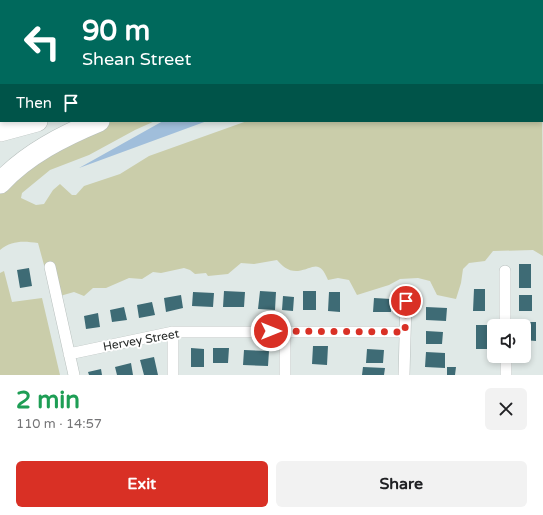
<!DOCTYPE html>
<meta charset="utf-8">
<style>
:root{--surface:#fff;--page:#f2f2f2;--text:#202124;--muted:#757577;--accent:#d93025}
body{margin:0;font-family:"Varela Round",sans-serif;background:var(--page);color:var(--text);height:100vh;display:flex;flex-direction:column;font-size:15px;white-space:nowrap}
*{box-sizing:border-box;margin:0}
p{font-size:13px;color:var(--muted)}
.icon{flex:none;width:22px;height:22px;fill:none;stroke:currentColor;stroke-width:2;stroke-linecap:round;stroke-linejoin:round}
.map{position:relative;height:375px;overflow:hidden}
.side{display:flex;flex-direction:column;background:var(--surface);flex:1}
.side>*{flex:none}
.hud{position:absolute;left:0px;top:0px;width:543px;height:122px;box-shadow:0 2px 6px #0003;background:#00695c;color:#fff;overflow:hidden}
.buttons{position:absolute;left:487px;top:319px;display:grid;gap:8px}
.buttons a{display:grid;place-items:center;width:44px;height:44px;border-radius:6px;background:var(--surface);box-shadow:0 2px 6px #0003;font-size:20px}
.pin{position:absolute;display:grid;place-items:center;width:34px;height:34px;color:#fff;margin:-17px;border:2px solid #fff;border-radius:50%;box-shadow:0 1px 4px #0007}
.me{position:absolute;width:44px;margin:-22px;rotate:90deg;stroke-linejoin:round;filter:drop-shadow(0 0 3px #0008)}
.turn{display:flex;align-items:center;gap:14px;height:84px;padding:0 16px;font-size:18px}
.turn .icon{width:52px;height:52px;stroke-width:2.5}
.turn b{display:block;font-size:28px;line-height:34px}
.then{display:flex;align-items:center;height:38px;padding:0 16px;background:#0003;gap:8px;font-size:15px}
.round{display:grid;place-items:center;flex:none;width:42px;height:42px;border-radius:6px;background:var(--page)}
.headline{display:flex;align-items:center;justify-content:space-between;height:68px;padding:0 16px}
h1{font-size:24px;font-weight:700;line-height:30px;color:#1e9e55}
.action{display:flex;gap:8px;margin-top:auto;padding:8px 16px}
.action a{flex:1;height:46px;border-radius:6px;background:var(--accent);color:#fff;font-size:16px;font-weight:700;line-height:46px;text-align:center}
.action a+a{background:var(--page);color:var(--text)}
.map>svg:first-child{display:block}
.green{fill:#cacdaa}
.water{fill:#a0bedb}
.building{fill:#3e6b75}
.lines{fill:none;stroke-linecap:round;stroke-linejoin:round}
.street-casing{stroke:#b7bfbd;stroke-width:12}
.highway-casing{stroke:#b7bfbd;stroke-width:22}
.street{stroke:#fff;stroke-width:11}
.highway{stroke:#fff;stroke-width:21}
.route{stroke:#d93025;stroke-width:7;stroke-dasharray:0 12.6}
.labels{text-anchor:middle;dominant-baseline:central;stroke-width:4;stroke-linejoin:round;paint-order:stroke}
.street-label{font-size:12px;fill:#262928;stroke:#fff}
</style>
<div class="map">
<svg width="543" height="375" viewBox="0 0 543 375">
<rect width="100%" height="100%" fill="#e0e9e7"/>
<!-- green -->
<path class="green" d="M542 83 543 256 533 250 493 251 485 261 469 263 463 269 461 283 456 299 437 295 430 281 418 278 400 279 389 285 357 295 349 280 338 278 328 280C319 258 313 269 298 271 289 272 282 266 277 260L254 264 241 263 228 274 208 276 206 273 195 274 190 270 184 268 161 273 153 272 142 279 129 278 106 288H93L84 296 74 292 53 298 38 243C24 241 12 240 0 250V182L97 121H155L135 130 89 155 50 170 22 193 21 198 36 205 44 204 53 190 60 184 72 195H76L84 186 120 174 149 156 247 121H542Z
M4 271 12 302 42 298 60 375H0V273Z"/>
<!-- water -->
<path class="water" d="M124 0H286L121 1Z
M476 0H543V41L542 1H473Z
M163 121H207L79 168Z"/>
<!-- building -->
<path class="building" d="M519 264H531V288H519Z
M29 268 32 286 20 288 17 270Z
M474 289H485V311H473Z
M224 291 245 292 244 307H223Z
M260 291 276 292 275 310 258 309Z
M303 291H316V310H303Z
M193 292 214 293 213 307 192 306Z
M329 292H340V312L328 311Z
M181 295 183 308 166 312 164 298Z
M519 295H532V311H519Z
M283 296 294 297 293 311 282 310Z
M374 298 391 299V312H373Z
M152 302 155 315 139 318 137 305Z
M124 307 127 320 112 322 110 310Z
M426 307 447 308 446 321 426 320Z
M98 313 100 327 86 329 84 316Z
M524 322H536V341L524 340Z
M476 325H488V349H476Z
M426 331 443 332 442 344H426Z
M313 346H328L327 365 312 364Z
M191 348 204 349V367H191Z
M213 348H229L228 363H213Z
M367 349 384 350 383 363H366Z
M244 350 269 351 268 366 243 365Z
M426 352 445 353V368L425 367Z
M154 357 158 375H144L140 360Z
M131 363 133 375H117L115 367Z
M363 367 385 368 384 375H362Z
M447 367H456L455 375H447Z
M101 369 102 375H89L88 372Z"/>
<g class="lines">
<defs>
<path id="street" d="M50 267 74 375
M505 271V326
M69 354 173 332H405
M506 356V375
M173 375V332
M285 375V331
M404 375 406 301"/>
<path id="highway" d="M8 1 12 0
M382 1 384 0
M0 131 37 121
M0 183C27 154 63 136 99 121"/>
</defs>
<!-- street casing -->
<use href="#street" class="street-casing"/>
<!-- highway casing -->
<use href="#highway" class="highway-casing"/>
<!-- street -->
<use href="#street" class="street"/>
<!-- highway -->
<use href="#highway" class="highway"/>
</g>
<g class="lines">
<!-- route -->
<path class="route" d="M271 331 405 332 406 301"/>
</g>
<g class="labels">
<!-- street labels -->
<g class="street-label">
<text transform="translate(141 340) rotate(-10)">Hervey Street</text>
</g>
</g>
</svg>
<div class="buttons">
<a><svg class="icon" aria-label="sound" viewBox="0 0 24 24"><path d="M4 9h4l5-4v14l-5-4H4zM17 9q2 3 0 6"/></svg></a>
</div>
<div class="pin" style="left:406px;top:301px;background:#d93025"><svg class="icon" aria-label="arrive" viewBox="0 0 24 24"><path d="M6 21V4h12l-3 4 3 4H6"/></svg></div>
<svg class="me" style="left:271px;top:331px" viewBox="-20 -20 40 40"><circle r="17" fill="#d93025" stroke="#fff" stroke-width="3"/><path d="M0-11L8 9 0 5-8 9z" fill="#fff"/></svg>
<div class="hud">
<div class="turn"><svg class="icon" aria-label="left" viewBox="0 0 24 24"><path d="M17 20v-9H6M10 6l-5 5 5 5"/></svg><div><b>90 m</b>Shean Street</div></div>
<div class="then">Then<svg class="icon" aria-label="arrive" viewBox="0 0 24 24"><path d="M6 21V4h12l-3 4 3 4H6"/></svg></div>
</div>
</div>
<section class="side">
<div class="headline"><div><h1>2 min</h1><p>110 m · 14:57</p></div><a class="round"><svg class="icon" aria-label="close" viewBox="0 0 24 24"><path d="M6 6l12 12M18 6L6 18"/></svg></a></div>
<div class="action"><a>Exit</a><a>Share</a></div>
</section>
